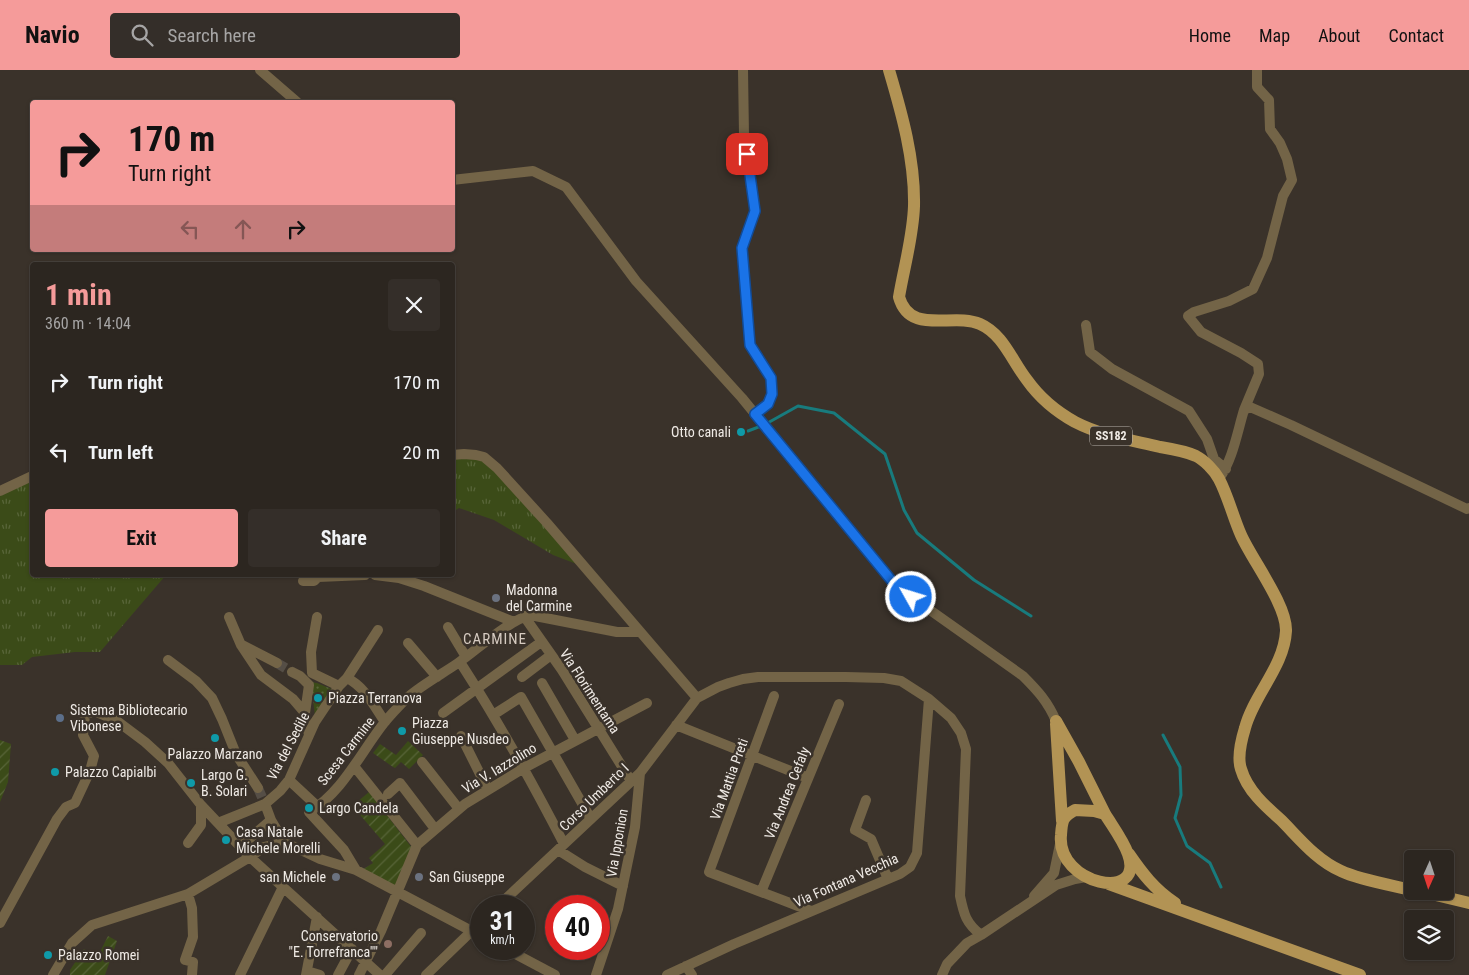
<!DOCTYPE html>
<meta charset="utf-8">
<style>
:root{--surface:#2c2620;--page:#342e29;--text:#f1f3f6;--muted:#a6a5a5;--line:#48433e;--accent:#f59b9a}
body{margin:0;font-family:"Roboto Condensed",sans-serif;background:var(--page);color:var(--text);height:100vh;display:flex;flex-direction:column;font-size:19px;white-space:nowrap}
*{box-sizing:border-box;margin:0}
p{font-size:16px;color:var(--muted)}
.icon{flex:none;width:28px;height:28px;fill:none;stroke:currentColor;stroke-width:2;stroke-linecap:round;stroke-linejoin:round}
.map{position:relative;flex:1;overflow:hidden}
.panel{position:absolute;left:30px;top:192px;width:425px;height:315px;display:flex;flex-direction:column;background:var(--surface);border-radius:5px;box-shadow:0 1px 4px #0004,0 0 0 1px var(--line)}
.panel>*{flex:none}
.guide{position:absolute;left:30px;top:30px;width:425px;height:152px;border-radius:5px;box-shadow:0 1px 4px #0004,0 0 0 1px var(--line);background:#f59b9a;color:#111;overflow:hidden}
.needle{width:32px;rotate:183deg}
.controls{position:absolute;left:1404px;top:780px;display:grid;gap:10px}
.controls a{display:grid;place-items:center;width:50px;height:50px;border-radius:5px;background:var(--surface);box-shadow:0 1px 4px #0004,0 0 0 1px var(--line);font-size:25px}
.speed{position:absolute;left:470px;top:825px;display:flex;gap:10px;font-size:25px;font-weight:700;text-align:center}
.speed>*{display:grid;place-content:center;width:65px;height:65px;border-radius:50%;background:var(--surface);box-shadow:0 1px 4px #0004,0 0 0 1px var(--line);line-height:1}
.speed small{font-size:12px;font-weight:400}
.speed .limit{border:8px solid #d22;background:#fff;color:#111}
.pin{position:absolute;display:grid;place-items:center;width:42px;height:42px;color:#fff;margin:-21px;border-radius:10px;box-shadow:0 2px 8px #0006}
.me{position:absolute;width:55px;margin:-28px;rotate:309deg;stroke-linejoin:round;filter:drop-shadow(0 0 4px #0008)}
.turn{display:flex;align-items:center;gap:18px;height:105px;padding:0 15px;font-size:22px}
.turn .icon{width:65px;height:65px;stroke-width:2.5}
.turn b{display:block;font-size:35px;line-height:42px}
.lanes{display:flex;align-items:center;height:48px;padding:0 15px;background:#0003;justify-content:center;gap:25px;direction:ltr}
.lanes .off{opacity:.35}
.round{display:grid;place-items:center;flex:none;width:52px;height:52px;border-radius:5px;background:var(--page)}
.head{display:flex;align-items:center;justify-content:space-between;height:85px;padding:0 15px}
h1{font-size:30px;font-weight:700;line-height:38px;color:var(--accent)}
.primary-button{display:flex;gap:10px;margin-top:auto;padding:10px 15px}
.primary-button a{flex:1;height:58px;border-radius:5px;background:var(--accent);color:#111;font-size:20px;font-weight:700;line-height:58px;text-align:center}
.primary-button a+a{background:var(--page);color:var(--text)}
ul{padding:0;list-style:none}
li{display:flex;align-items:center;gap:15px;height:70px;padding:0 15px}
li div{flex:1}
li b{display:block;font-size:19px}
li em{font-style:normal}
header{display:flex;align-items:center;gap:30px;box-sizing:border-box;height:70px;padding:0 25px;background:var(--accent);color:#111}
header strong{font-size:24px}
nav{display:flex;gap:28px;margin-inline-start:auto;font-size:18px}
.search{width:350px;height:45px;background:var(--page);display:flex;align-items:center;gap:12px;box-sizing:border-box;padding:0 18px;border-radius:5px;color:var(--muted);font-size:19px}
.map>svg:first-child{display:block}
.grass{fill:url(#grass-tufts)}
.park{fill:url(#park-dots)}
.garden{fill:url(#garden-furrows)}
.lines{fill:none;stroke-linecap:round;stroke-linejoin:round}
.stream{stroke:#187b7d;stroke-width:3}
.minor-tunnel{stroke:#554e46;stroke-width:10;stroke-dasharray:10 5;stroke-linecap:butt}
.minor{stroke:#736447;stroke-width:10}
.major{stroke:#b29354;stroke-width:12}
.route-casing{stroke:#114b97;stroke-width:12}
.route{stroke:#1a73e8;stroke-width:9}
.culture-dot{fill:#0f9aa8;stroke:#3a322a;stroke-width:2}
.worship-dot{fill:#6b7280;stroke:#3a322a;stroke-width:2}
.service-dot{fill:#5c6f8a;stroke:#3a322a;stroke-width:2}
.education-dot{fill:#8d6e63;stroke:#3a322a;stroke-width:2}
.labels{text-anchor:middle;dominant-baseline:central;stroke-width:5;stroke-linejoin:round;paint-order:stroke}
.shield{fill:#3a322a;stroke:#b9b3ad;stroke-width:1}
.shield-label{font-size:12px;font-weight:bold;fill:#efeae5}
.poi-label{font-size:14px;fill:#efeae5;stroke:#3a322a;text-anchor:start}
.street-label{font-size:14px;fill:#efeae5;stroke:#3a322a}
.neighbourhood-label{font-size:15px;letter-spacing:1px;fill:#d6cbc1;stroke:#3a322a}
</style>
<header>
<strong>Navio</strong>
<div class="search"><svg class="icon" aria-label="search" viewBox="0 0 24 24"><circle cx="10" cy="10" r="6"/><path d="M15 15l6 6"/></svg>Search here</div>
<nav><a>Home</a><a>Map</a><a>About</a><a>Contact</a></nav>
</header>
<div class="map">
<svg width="1469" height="905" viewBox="0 0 1469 905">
<defs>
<pattern id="grass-tufts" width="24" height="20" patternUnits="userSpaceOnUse" patternTransform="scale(1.25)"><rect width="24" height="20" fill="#3b4b18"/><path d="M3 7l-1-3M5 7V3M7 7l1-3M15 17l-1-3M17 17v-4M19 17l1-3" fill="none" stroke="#586539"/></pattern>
<pattern id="park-dots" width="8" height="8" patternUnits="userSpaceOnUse" patternTransform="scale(1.25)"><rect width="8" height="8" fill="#3b4b18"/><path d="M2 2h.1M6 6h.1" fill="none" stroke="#586539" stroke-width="1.8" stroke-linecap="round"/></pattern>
<pattern id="garden-furrows" width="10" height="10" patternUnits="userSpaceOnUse" patternTransform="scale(1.25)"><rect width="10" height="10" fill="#3b4b18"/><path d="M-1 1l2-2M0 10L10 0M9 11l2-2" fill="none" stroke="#586539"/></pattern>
</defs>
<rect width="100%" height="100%" fill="#3a322a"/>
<!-- grass -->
<path class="grass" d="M453 385 484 387 587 498 553 485 494 450 459 438 453 442Z
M32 406V505H166L100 582H75L32 587 22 595H0V421Z"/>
<!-- park -->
<path class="park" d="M311 612 317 613 334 620 315 646Z"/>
<!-- garden -->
<path class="garden" d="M0 670 11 674 8 712 0 732Z
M408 671 423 685 409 699 401 692 395 698 393 697 373 683 380 674 396 685Z
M369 722 412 778 396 818 362 800 373 793 369 788 385 774 355 739 360 735 357 732Z
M108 866 117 871 105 905H70V900L84 879 98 886Z"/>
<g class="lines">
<!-- stream -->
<path class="stream" d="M748 361 764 355 798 336 834 343 885 384 904 440 917 463 974 510 1031 546
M1163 665 1180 697 1181 725 1175 748 1187 776 1210 793 1221 817"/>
<!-- minor-tunnel -->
<path class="minor-tunnel" d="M277 593 292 602
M258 718 265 734"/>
<!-- minor -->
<path class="minor" d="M260 0 297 32
M743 0 744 65 755 141 742 178 750 275 771 308 772 324 767 334 755 344
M452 110 533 101 566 117 636 211 742 328 896 516 1023 606C1038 621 1048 632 1056 651
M1086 255 1090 282 1112 299 1189 341 1207 369 1214 389 1226 399
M1244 340 1259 304 1258 294 1241 283 1201 262 1188 246 1194 242 1229 231 1253 219 1267 188 1283 126 1292 110 1287 89 1280 73 1270 59 1269 30 1257 17V0
M452 385 464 384 476 385 484 387 497 398 547 453 697 628
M1219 409C1233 389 1237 363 1244 340L1250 337 1291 355 1467 439 1469 438
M0 421 32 406
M375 505 399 508 424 516 514 552
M303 511H314L318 507 365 505
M524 546 562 600 631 711
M229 547 241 575 261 605 293 629 305 643 309 665
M317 547 311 582 312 603 339 616
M448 557 466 587
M408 573 437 607
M242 575 277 593
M168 590 196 611 212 628 222 649 236 684 258 718
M460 592C498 651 532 712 564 774
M292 602 300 606 309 615 305 643
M522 607 551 585
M347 608C365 617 374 636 385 652
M542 613 575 670
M774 626 709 802 811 841
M443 643 537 575
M493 645 521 627 591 749
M676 655 808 708
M461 666 488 720
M422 692 459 739
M354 696 417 775
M289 710 318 737
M388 724 400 713 435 759
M866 730 855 760 871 769 888 809
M265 734 271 750 284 772 320 789 356 800 481 866
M218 753 265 734 280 721 289 710 315 652 339 616 347 608 378 560
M188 773 201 755V735
M241 776 271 750
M558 780 585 797 623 816
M356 800 344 780 309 742C342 723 361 682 384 653 391 644 400 635 408 627 423 614 442 604 458 593 478 579 508 551 530 545L617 562H640
M761 822 839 634
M188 824 192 838 193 867 185 890 193 892 192 905
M1034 826 1054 803 1060 774
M498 836 640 703 697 628 718 617 729 613 743 609 758 607H846L884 608 901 611 929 629 951 648 961 663 966 679 960 826C964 845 966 853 981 865
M0 853 57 749 66 737 75 733 90 701 94 686 83 665 85 645 94 641 117 651 145 672 168 693 201 735 250 787 380 905
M506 879 555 905
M686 896 692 905
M307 901 320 905
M53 905 72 873 92 855 188 824 250 787 264 777 284 772
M240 905 283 817
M306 905 317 847
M338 905 352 879
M359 905 381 861 417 775 465 734 524 698 647 633
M385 905 421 863
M426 905 481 852
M596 905 618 839 635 757 640 703
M667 905 734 874 900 804 910 797 917 783 929 629
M942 905 947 894 967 873 981 865 1056 815 1075 809 1086 807"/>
<!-- major -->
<path class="major" d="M889 0C902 44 915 90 914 136 913 167 904 197 899 227 910 266 953 242 980 254 1003 264 1012 291 1027 310 1039 327 1057 342 1075 352 1102 366 1131 370 1160 377 1172 379 1185 381 1196 386 1204 390 1214 400 1219 409 1228 426 1233 447 1241 465 1252 490 1287 535 1286 561 1284 597 1254 624 1245 658 1241 671 1237 687 1241 699 1247 720 1265 736 1281 750 1299 768 1316 790 1341 801 1360 810 1391 815 1412 820
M1056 651 1079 692 1105 744
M1056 654 1062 751
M1075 740 1094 741 1105 744C1113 757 1123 770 1128 784 1146 833 1056 815 1061 765 1062 751 1062 747 1075 740Z
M1129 784C1142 803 1155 820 1175 833
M1109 814 1360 905
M1419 821 1469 833"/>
</g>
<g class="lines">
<defs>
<path id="route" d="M747 84 755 141 742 178 750 275 771 308 772 324 768 334 755 344 896 516 911 527"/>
</defs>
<!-- route casing -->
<use href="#route" class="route-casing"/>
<!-- route -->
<use href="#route" class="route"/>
</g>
<!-- markers -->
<g class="culture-dot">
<circle cx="741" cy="362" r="5"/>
<circle cx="318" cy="628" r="5"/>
<circle cx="402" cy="661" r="5"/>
<circle cx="215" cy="668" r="5"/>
<circle cx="55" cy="702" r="5"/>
<circle cx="191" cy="713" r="5"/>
<circle cx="309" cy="738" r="5"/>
<circle cx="226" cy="770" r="5"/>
<circle cx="48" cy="885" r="5"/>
</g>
<g class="worship-dot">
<circle cx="496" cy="528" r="5"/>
<circle cx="336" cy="807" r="5"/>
<circle cx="419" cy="807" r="5"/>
</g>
<circle class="service-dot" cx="60" cy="648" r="5"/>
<circle class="education-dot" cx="388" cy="874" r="5"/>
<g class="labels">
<!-- shield labels -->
<rect class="shield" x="1090" y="356.5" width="42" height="19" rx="4"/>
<g class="shield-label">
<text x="1111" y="366">SS182</text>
</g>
<!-- poi labels -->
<g class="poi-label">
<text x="731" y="362" text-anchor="end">Otto canali</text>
<text x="506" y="520">Madonna<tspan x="506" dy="16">del Carmine</tspan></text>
<text x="328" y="628">Piazza Terranova</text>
<text x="70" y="640">Sistema Bibliotecario<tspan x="70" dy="16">Vibonese</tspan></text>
<text x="412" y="653">Piazza<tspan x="412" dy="16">Giuseppe Nusdeo</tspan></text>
<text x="215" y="684" text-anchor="middle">Palazzo Marzano</text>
<text x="65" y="702">Palazzo Capialbi</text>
<text x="201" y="705">Largo G.<tspan x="201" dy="16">B. Solari</tspan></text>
<text x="319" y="738">Largo Candela</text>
<text x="236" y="762">Casa Natale<tspan x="236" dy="16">Michele Morelli</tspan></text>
<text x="326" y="807" text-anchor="end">san Michele</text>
<text x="429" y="807">San Giuseppe</text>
<text x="378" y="866" text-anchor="end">Conservatorio<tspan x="378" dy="16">"E. Torrefranca""</tspan></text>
<text x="58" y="885">Palazzo Romei</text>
</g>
<!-- street labels -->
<g class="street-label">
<text transform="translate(590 621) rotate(57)">Via Florimentama</text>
<text transform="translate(288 676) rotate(-62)">Via del Sedile</text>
<text transform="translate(346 681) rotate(-52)">Scesa Carmine</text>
<text transform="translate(499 698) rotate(-31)">Via V. Iazzolino</text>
<text transform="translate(729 709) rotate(-70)">Via Mattia Preti</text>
<text transform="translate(787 723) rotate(-68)">Via Andrea Cefaly</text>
<text transform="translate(594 727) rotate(-44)">Corso Umberto I</text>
<text transform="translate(617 773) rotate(-80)">Via Ipponion</text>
<text transform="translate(846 810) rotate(-24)">Via Fontana Vecchia</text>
</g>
<!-- neighbourhood labels -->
<g class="neighbourhood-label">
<text x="495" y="569">CARMINE</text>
</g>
</g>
</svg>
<div class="controls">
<a><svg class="needle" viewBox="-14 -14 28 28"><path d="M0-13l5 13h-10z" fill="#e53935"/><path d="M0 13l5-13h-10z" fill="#a6a5a5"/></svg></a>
<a><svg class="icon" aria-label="layers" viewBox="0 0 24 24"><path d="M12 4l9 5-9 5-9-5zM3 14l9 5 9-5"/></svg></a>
</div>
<div class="speed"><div>31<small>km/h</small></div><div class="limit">40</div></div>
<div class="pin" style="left:747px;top:84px;background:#d93025"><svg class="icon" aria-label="arrive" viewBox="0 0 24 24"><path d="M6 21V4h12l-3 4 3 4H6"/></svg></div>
<svg class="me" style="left:911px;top:527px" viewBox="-20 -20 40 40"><circle r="17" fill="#1a73e8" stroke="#fff" stroke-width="3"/><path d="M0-11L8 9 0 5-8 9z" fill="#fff"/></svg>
<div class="guide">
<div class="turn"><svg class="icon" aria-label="right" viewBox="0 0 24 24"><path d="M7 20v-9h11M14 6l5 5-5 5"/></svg><div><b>170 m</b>Turn right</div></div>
<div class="lanes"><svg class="icon off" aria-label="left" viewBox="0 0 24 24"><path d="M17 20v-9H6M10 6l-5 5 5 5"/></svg><svg class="icon off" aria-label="ahead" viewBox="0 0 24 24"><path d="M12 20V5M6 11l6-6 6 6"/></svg><svg class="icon" aria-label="right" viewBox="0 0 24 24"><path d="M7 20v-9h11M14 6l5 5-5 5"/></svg></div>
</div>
<section class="panel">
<div class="head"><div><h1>1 min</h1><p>360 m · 14:04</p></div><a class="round"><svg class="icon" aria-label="close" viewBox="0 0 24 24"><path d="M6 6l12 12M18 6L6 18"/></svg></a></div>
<ul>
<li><svg class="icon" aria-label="right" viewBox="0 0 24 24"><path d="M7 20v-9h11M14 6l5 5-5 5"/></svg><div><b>Turn right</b></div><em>170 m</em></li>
<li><svg class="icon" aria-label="left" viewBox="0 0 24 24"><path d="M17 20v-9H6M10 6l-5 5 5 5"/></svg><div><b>Turn left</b></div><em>20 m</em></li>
</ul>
<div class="primary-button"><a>Exit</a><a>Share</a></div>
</section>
</div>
